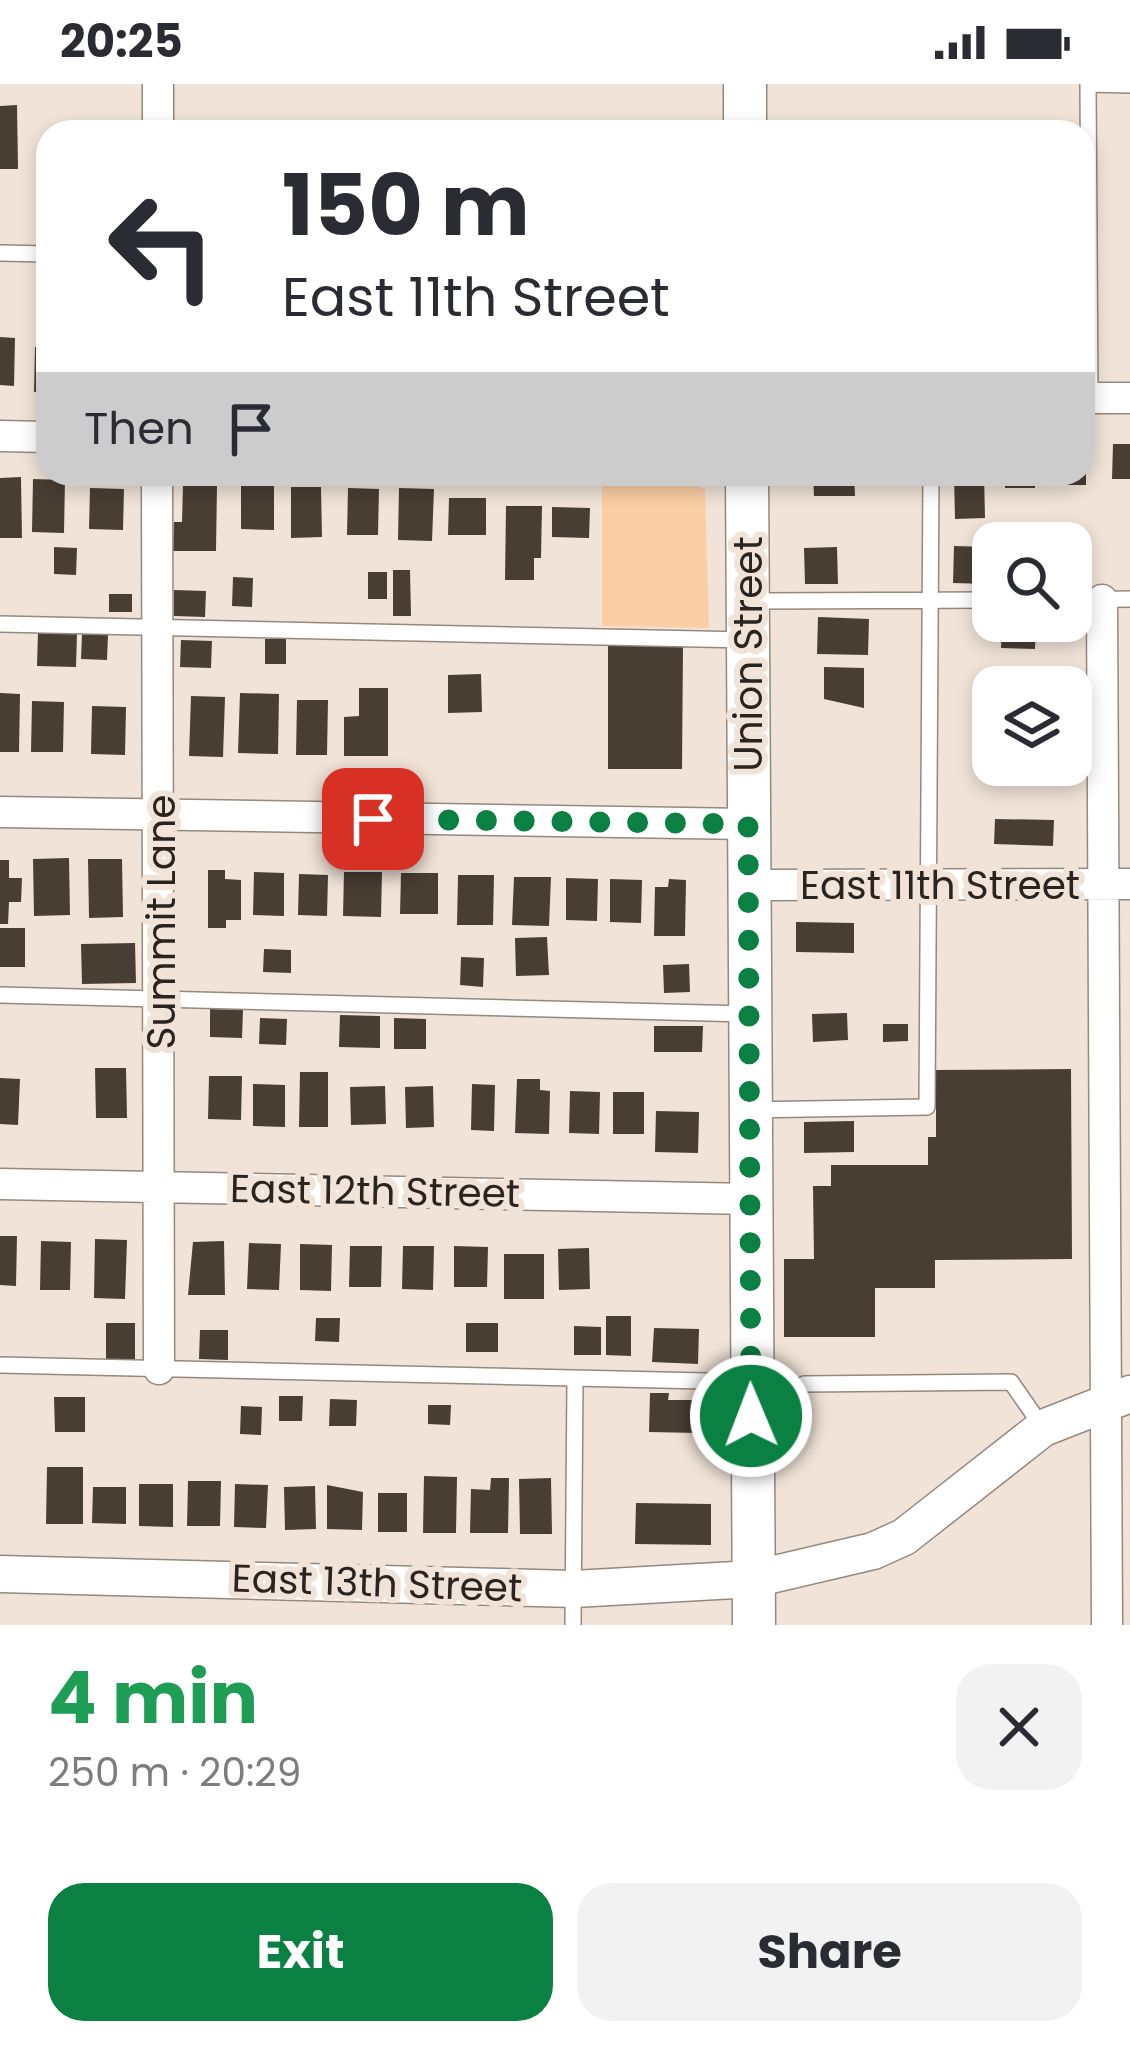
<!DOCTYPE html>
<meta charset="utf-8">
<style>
:root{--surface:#fff;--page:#f2f2f3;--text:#2b2b33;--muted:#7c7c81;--accent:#0b8043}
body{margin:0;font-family:Poppins,sans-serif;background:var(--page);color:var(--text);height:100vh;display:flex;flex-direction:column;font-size:45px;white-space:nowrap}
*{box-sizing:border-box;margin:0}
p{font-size:39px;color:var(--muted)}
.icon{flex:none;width:66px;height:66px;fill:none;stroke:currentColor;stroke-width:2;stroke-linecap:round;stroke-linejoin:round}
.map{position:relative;height:1541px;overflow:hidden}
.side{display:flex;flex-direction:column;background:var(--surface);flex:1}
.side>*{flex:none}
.hud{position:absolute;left:36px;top:36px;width:1059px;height:366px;border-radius:36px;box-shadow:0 6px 18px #0003;background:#fff;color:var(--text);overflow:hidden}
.tools{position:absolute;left:972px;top:438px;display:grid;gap:24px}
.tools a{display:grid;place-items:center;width:120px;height:120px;border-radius:24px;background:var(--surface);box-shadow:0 6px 18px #0003;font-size:60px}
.pin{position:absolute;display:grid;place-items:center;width:102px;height:102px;color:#fff;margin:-51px;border-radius:24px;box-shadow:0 6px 18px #0006}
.me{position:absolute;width:132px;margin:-66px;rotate:359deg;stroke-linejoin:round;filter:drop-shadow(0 0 9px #0008)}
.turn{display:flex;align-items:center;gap:42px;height:252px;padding:0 48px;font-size:54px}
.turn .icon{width:156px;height:156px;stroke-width:2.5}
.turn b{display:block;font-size:84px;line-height:102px}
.then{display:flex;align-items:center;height:114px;padding:0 48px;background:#0003;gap:24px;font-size:45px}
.round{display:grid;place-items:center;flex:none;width:126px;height:126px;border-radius:36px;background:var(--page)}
.summary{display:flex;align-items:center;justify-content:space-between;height:204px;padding:0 48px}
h1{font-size:72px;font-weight:700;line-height:90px;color:#1e9e55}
.button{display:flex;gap:24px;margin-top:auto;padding:24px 48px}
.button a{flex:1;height:138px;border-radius:36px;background:var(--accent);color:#fff;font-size:48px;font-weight:700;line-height:138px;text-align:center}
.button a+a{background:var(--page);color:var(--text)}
.status{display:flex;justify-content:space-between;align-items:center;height:84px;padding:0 60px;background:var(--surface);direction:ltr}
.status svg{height:33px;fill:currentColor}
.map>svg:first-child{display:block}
.green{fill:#fbcea5}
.building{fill:#493e34}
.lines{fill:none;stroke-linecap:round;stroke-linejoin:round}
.service-casing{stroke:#95887d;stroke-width:18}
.minor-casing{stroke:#95887d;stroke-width:33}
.tertiary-casing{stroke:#95887d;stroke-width:39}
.secondary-casing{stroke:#95887d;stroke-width:45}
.service{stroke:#fff;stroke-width:15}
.minor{stroke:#fff;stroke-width:30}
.tertiary{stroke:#fff;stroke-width:36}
.secondary{stroke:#fff;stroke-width:42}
.route{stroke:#0b8043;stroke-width:21;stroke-dasharray:0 37.8}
.labels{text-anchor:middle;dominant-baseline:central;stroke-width:12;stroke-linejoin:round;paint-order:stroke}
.street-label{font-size:39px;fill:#29241f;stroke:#f1e3d7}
</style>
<div class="status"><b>20:25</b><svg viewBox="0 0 49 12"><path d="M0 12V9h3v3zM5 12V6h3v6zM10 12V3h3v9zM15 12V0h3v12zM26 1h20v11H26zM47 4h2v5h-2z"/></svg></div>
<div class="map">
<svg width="1130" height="1541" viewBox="0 0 1130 1541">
<rect width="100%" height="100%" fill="#f1e3d7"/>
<!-- green -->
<path class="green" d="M602 393 687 396 705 406 709 544 602 542Z"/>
<!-- building -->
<path class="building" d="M17 21 18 85H0V22Z
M128 36V48H84L83 37Z
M601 36 632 37 631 48H600Z
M294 37 330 38 329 48H294Z
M181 38 222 39V48H181Z
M0 253 15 254 14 302 0 301Z
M35 263H48V308H34Z
M1113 360H1130V395H1112Z
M813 390H854L855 412H814Z
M954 390H984L985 434 955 435Z
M1005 390H1035V404H1005Z
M1052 390H1086V401H1052Z
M21 393 22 454H0V394Z
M33 395 65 396 64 449 32 448Z
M183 400 217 401 216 467H173L174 438H182Z
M241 401 274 402V446L241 445Z
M291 403H321L322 453 291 454Z
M90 404 124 405 123 446 89 445Z
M348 404 379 405 378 451H347Z
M399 404 434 405 432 457 398 456Z
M449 414H486V451H448Z
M506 422H542L541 474H534V496H505Z
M552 423 590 424 589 454 552 453Z
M954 462 989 463 988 500 953 499Z
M54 463 77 464 76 491 54 490Z
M837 463 838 500H805L804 464Z
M393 486H410L411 532H393Z
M368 488H387V515H368Z
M233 493 253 494 252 523 232 522Z
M174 506 206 507 205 533 174 532Z
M109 510H132V528H109Z
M818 533 869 535 868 571 817 570Z
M1002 537H1036L1035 565 1001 564Z
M38 548 77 549 76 583 37 582Z
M82 550 108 551 107 576 81 575Z
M265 555H286V580H265Z
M181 556 212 557 211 584 180 583Z
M608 560H683L682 685H608Z
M824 583 864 584V624L824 615Z
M481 590 482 628 448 629V591Z
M359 604H388V672H344V633L359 632Z
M0 609 20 610 19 668H0Z
M240 609 279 610 278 670 238 669Z
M191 612 225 613 223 673 189 672Z
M297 616H328L327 671H296Z
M32 617 64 618 63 668H31Z
M92 622 126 623 125 671 91 670Z
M995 735 1054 736 1053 762 994 760Z
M69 774 70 831 34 832 33 775Z
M88 775H122L123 833 89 834Z
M0 776H9V794H22L21 818H9L8 840H0Z
M208 786H225V795L241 796V836H226V844H208Z
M254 788 284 789V832L253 831Z
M344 788H382L381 833 343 832Z
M401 789H438V830H400Z
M299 790 328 791 327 832 298 831Z
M458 791H494L493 841H457Z
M514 793H551L549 842 512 841Z
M566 794 598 795 597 837 566 836Z
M610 795 642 796 641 839 610 838Z
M669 795 686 796 685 852H654L655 803H668Z
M796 838 854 839V869L796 868Z
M0 844H25V883H0Z
M547 853 549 891 516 892 515 854Z
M135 859 136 899 82 900 81 860Z
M264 865 291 866V889L263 888Z
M461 873 484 874 483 903 460 901Z
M689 880 690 908 664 909 663 881Z
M210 925 243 926 242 954 210 953Z
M847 929 848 956 813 958 812 930Z
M340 931 380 932V964L339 963Z
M260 934 287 935 286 961 259 960Z
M394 934 426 935V965H394Z
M883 940H908V957L883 958Z
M654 942H703L702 968H654Z
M95 984H126L127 1034H96Z
M1071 985 1072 1175 935 1176V1204H875V1253H784V1175H814L813 1102H831V1081H928V1053H936V986Z
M300 988H328V1043H299Z
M209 992H242L241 1036 208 1035Z
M0 994 20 995 18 1041 0 1040Z
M517 995H540V1006L550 1007 549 1050 515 1049Z
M253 1000 285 1001V1043L253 1042Z
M472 1000 495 1001 494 1047 471 1046Z
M385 1002 386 1040 351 1041 350 1003Z
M433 1002 434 1043 406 1044 405 1003Z
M570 1007 600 1008 599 1050 569 1049Z
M613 1008H644V1050H613Z
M656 1027 699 1028 698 1069 655 1068Z
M854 1037V1068L804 1069V1038Z
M0 1152H17L16 1202 0 1201Z
M95 1155 127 1156 125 1215 94 1214Z
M41 1157 71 1158 70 1206H40Z
M224 1157 225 1211H188L193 1158Z
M249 1159 281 1160 279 1206 247 1205Z
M300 1160 332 1161 331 1207 300 1206Z
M350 1162H382L381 1203H349Z
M403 1162H434L433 1206 402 1205Z
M454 1162 488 1163 487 1203H454Z
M589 1164 590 1205 559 1206 558 1165Z
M504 1170H544V1215H504Z
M606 1232H631V1272L606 1271Z
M316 1234H340L339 1258 315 1257Z
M106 1239H135V1275H106Z
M466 1239H498V1268H466Z
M574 1242 601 1243V1271H574Z
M654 1244 699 1245 698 1280 652 1278Z
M200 1246H228V1276L199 1275Z
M650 1309H669L668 1316H699L698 1349 649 1348Z
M279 1312H303L302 1337H279Z
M54 1313H85V1348H55Z
M330 1315 357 1316 356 1342H329Z
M428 1321H451L450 1341 428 1340Z
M241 1322 262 1323 261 1351 240 1350Z
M47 1383H83V1440H46Z
M424 1392 457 1393 456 1449H423Z
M491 1394H509L508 1449H470L471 1405 490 1406Z
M551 1394 552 1450H520L519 1395Z
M188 1397H221L220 1442H187Z
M139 1400H173V1443L139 1442Z
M235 1400 268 1401 266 1444 234 1443Z
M327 1401 363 1408 362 1446 327 1445Z
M315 1402 316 1445 285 1446 284 1403Z
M93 1403H126V1440L92 1439Z
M378 1409H407V1448H378Z
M636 1419 711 1420V1461L635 1460Z"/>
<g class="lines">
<defs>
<path id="service" d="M1088 0 1130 1
M1088 1 1090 314
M0 169 48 170
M1071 516 1130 515
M750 517 993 516
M0 540 747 556
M0 911 747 930
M753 1026 927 1023 931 390
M0 1281 748 1298
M804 1300 1011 1298 1043 1344
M573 1541 575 1297"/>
<path id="minor" d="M158 0V48
M1083 314H1130
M0 352 48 353
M157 390 159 1285
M1102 516 1107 1541
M0 728 748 740
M749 801 1130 800
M0 1100 751 1115"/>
<path id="tertiary" d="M0 1490 574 1505 753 1495 873 1467 904 1453 1043 1344 1130 1310"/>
<path id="secondary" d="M745 48V0
M747 390 754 1541"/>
</defs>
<!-- service casing -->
<use href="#service" class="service-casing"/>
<!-- minor casing -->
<use href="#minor" class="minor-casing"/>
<!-- tertiary casing -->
<use href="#tertiary" class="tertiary-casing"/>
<!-- secondary casing -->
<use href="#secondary" class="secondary-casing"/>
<!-- service -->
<use href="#service" class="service"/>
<!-- minor -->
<use href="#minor" class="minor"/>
<!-- tertiary -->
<use href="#tertiary" class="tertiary"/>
<!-- secondary -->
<use href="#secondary" class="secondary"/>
</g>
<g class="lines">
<!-- route -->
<path class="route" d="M373 735 748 740 751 1332"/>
</g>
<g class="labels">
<!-- street labels -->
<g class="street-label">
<text transform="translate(748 570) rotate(-90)">Union Street</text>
<text x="940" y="801">East 11th Street</text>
<text transform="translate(161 838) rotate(-90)">Summit Lane</text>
<text transform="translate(375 1107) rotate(1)">East 12th Street</text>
<text transform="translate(377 1499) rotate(2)">East 13th Street</text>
</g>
</g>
</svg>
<div class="tools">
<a><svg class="icon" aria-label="search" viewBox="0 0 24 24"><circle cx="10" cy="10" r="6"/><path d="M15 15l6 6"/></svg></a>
<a><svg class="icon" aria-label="layers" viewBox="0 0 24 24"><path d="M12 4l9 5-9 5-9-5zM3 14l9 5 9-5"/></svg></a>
</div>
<div class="pin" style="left:373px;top:735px;background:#d93025"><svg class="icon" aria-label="arrive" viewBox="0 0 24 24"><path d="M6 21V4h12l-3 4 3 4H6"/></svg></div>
<svg class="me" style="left:751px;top:1332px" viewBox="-20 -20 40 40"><circle r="17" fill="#0b8043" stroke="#fff" stroke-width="3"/><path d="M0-11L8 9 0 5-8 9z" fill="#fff"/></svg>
<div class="hud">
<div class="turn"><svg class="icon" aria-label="left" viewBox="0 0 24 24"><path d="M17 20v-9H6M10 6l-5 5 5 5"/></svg><div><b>150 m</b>East 11th Street</div></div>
<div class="then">Then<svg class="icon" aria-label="arrive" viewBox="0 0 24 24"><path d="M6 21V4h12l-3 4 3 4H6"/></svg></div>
</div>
</div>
<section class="side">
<div class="summary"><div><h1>4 min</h1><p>250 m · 20:29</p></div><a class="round"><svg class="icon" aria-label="close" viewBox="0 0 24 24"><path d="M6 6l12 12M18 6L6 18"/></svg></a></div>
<div class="button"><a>Exit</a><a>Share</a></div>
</section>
